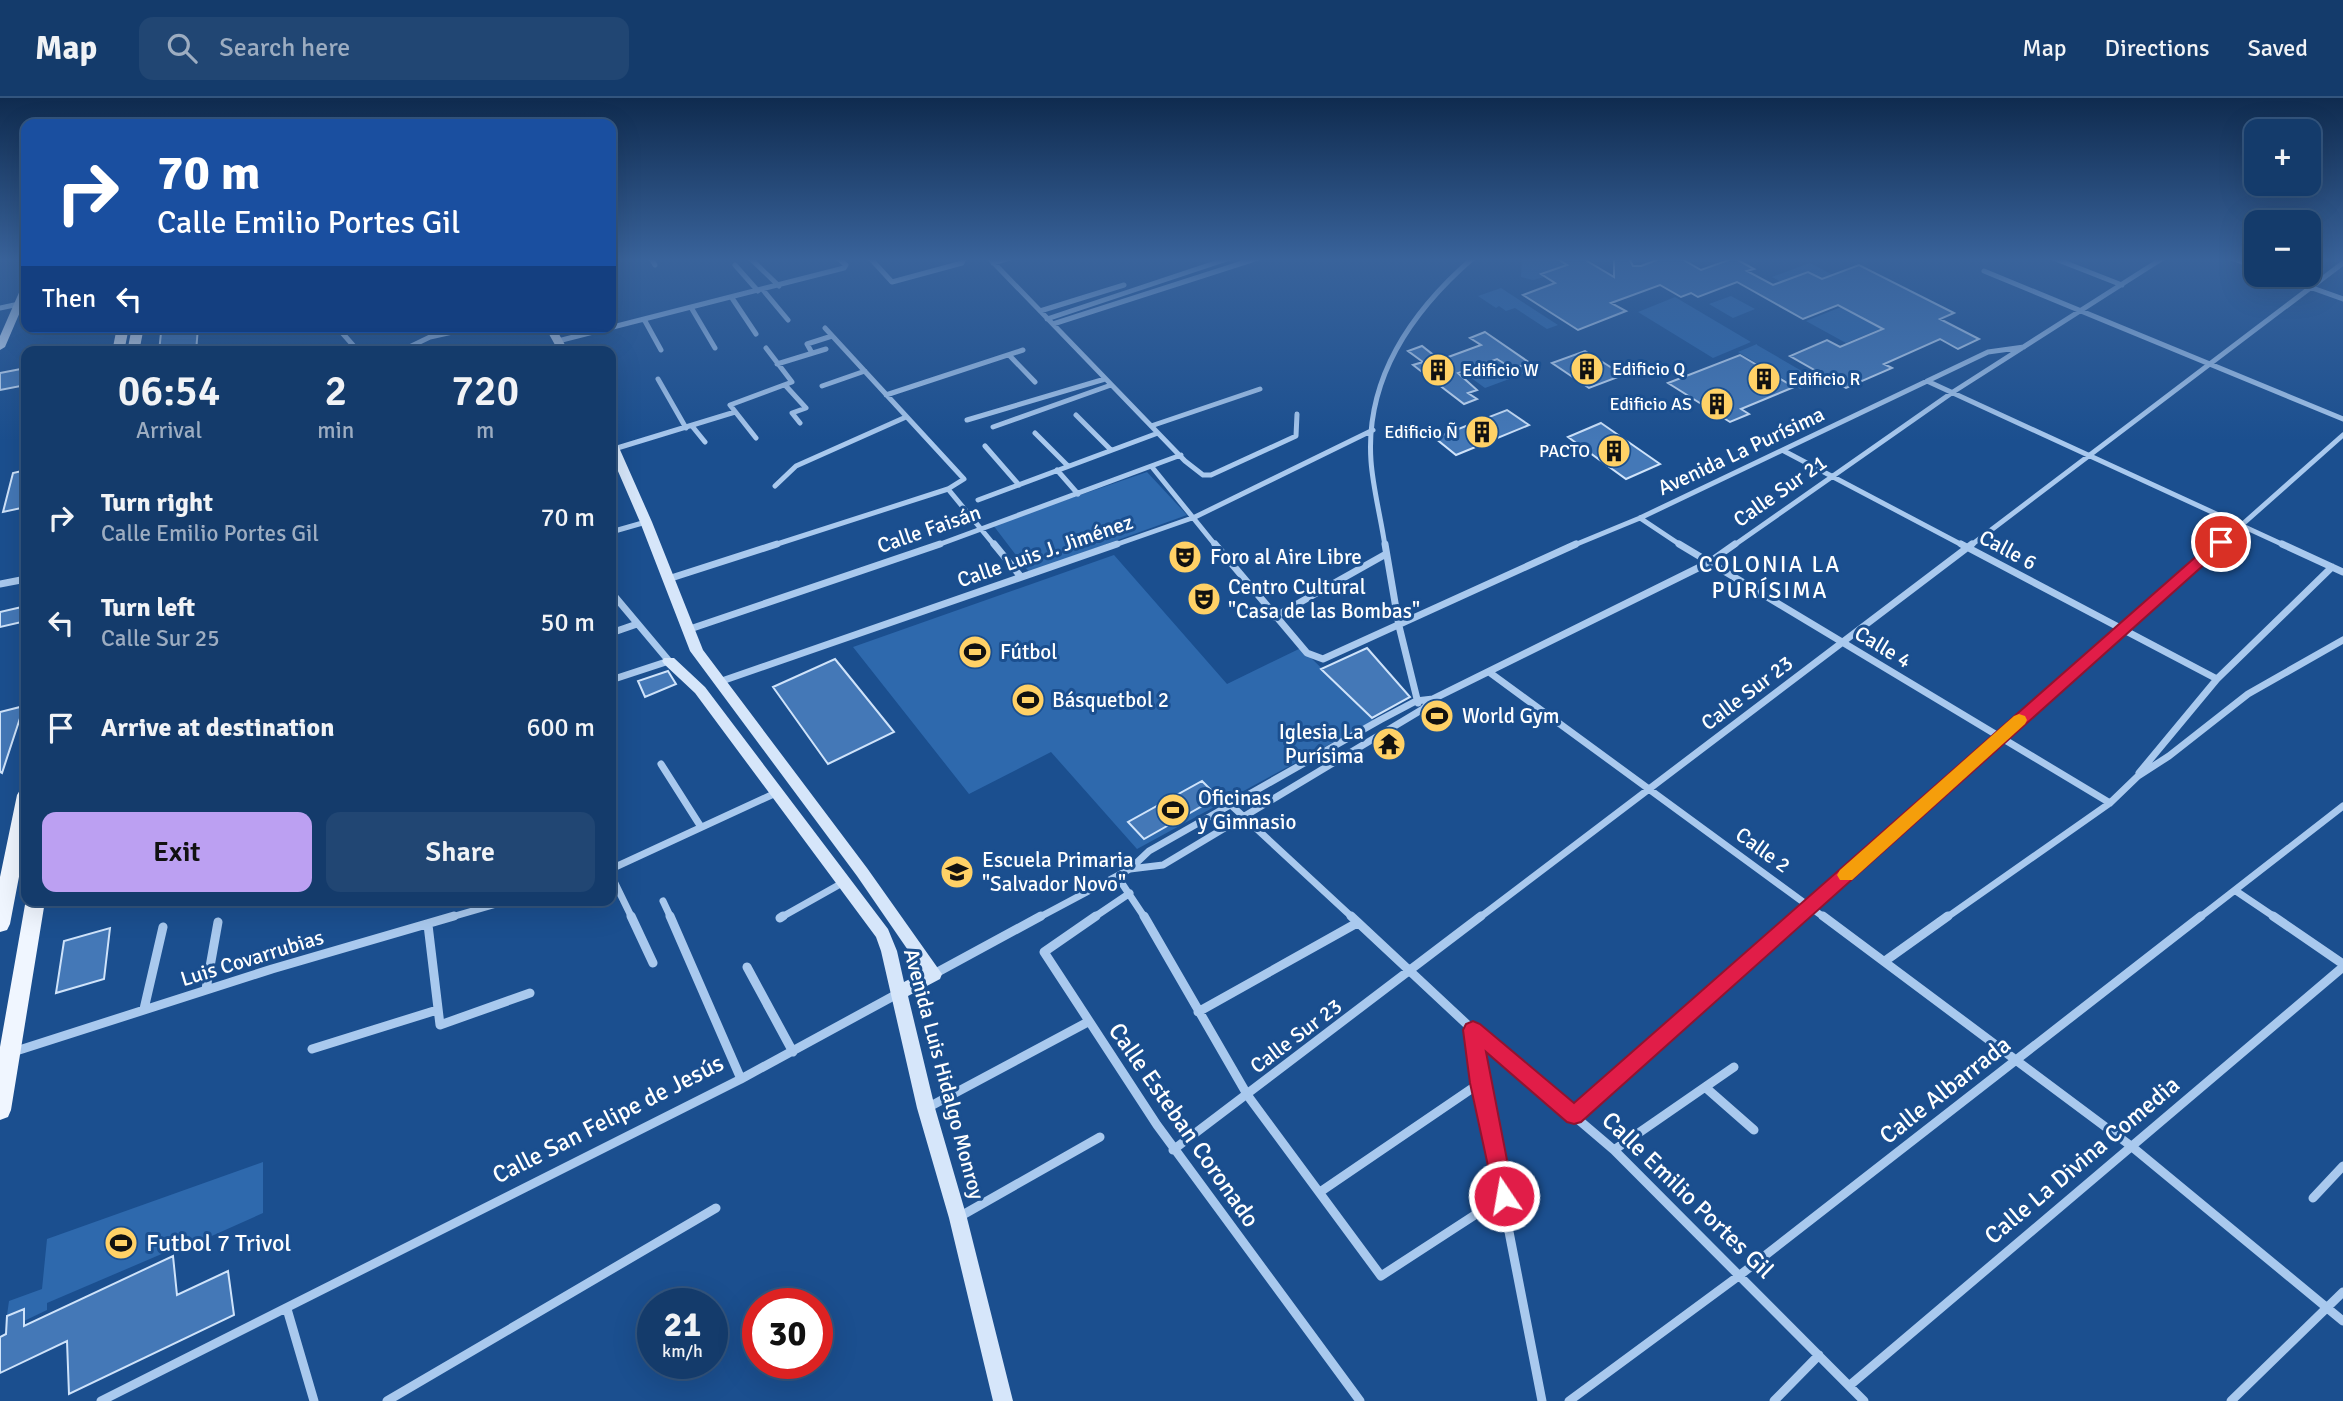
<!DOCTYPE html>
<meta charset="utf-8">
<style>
:root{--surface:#143b6b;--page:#214673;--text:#f1f3f6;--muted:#9dadc1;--line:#33557e;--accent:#bca0f2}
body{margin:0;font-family:Signika,sans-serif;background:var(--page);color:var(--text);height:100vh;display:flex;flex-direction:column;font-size:26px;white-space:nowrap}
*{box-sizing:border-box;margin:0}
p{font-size:23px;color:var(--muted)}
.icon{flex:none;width:38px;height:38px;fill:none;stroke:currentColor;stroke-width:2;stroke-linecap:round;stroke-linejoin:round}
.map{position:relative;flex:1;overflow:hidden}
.drawer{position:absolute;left:21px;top:248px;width:595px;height:560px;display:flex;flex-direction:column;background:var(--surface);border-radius:14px;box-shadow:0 7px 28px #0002,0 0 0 2px var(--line)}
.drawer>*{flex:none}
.top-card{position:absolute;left:21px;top:21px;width:595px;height:214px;border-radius:14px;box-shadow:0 7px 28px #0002,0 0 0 2px var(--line);background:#1a4fa0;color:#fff;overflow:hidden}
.controls{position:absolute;left:2244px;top:21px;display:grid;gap:14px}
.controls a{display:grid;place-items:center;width:77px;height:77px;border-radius:14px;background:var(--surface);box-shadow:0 7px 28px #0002,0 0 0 2px var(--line);font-size:35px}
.speed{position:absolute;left:637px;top:1190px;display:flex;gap:14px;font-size:35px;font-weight:700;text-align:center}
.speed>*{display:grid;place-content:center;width:91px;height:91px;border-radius:50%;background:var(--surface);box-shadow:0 7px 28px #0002,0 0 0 2px var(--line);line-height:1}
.speed small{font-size:18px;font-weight:400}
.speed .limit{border:10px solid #d22;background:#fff;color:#111}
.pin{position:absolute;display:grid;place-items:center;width:60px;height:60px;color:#fff;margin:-30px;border:4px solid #fff;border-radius:50%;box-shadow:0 2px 7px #0007}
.me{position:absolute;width:77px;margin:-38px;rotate:348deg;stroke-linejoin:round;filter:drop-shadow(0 0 5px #0008)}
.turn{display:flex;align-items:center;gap:24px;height:147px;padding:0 21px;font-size:32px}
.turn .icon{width:91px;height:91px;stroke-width:2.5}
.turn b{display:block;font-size:49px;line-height:60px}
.then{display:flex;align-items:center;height:66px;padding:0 21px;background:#0003;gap:14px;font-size:26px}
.eta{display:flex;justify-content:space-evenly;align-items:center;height:119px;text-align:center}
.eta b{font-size:42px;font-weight:600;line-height:49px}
.button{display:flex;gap:14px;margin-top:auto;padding:14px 21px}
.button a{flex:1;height:80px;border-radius:14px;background:var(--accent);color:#111;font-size:28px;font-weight:600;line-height:80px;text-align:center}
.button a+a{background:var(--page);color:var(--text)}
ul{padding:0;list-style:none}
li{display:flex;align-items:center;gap:21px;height:105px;padding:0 21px}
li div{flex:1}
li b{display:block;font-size:26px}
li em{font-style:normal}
header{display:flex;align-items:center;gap:42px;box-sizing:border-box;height:98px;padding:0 35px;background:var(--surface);border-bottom:2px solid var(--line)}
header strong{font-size:33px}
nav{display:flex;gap:38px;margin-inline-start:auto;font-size:24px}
.search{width:490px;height:63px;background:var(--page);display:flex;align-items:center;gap:18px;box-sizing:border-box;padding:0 24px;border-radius:14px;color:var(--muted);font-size:26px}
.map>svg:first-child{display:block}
.green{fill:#2e69ad}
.building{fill:#4478b7;stroke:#cfe3fa;stroke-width:2}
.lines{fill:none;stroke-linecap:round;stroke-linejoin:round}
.street-far2{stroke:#a9c9ee;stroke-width:5}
.street-far1{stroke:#a9c9ee;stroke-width:7}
.street{stroke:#a9c9ee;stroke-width:9}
.secondary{fill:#d6e6fa;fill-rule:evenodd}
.primary{fill:#f0f6ff;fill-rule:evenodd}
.route{fill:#e11d48;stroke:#92132f;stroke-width:2}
.slow{fill:#f59e0b}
.labels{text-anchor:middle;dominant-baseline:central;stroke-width:6;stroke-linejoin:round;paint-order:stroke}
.far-poi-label{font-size:18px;fill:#fff;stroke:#1b4f8f;text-anchor:start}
.street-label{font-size:21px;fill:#fff;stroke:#1b4f8f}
.poi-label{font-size:21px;fill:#fff;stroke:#1b4f8f;text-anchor:start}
.neighbourhood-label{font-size:23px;letter-spacing:2px;fill:#fff;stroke:#1b4f8f}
.near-street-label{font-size:24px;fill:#fff;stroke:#1b4f8f}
.near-poi-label{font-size:24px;fill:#fff;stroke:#1b4f8f;text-anchor:start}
</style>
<header>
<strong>Map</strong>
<div class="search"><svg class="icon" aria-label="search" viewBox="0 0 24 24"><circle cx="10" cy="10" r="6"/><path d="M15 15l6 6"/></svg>Search here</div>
<nav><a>Map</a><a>Directions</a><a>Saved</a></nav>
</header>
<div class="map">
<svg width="2343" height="1303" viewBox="0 0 2343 1303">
<rect width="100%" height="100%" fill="#1b4f8f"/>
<!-- green -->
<path class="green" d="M1522 160H1556L1569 168 1540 175 1544 179 1533 182 1521 179Z
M1810 165 1868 195 1858 199 1808 173 1788 181 1837 208 1831 210 1772 179Z
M1501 190 1558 227 1547 231 1515 210 1506 213 1499 208 1496 210 1478 198Z
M1731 198 1755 211 1733 220 1709 206Z
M1675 199 1751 244 1713 260 1638 214Z
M1841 209 1869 223 1911 218 1846 245 1806 223Z
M1757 246V247L1819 283 1800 291 1738 254Z
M1488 255 1512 273 1532 265 1539 270 1485 290 1463 274 1492 264 1484 256Z
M1147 374 1187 417 1029 474 993 427Z
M1114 457 1227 586 1301 550 1374 622 1137 751 1051 654 969 696 853 549Z
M263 1064V1115L178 1153V1149L47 1205V1212L24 1223V1210L7 1217 9 1203 42 1191 47 1141Z"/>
<!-- building -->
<path class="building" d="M1556 160H1582L1614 179V160H1629L1633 168H1641L1662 160H1680L1701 172 1734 160 1754 171 1747 173 1773 187 1808 174 1822 181 1859 167 1954 215 1940 221 1979 241 1958 251 1940 241 1884 266 1892 270 1846 290 1790 258 1827 242 1840 249 1883 231 1838 207 1803 221 1737 184 1698 199 1691 195 1681 199 1660 187 1611 205 1626 213 1578 232 1523 197 1555 185 1541 176 1567 167Z
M189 229H198L196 254H159L161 235Z
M1485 234 1530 265 1513 271 1497 261 1458 275 1477 292 1468 295 1477 301 1464 306 1413 267 1423 264 1408 253 1422 248 1440 262 1481 247 1470 240Z
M1585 253 1623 277 1589 290 1552 265Z
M1740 257 1794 289 1741 311 1749 316 1730 324 1668 285Z
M26 270V287L0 292V275Z
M1507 312 1529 327 1456 357 1435 340Z
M1601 325 1660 366 1626 381 1568 339Z
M26 372V409L3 414 13 375Z
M26 508V523L0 529V514Z
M1367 550 1410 599 1372 620 1321 571Z
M835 561 894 634 828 666 773 589Z
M668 573 676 586 645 599 638 583Z
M24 608 2 675 0 674V614Z
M1202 683 1218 699 1144 741 1128 724Z
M110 830 104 881 56 895 64 843Z
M173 1158 177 1197 228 1173 234 1217 69 1296 67 1243 0 1275V1239L6 1236 7 1218 24 1211V1228Z"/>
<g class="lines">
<!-- street-far2 -->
<path class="street-far2" d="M651 160 655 167
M870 160 892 184 962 165 964 160
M989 160 1185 363 1203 377H1211L1296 338 1297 316
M2053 160 2122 187
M2231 160 2256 169
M751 161 779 188
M993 165 1010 160
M735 167 758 193
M1984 173 2343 321
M2276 177 2343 201
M763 192 788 222
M732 200 756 236
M0 210 19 206
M692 211 715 250
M1040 213 1124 187
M1047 221 1230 160
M645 223 661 252
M1053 226 1258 160
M337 229 359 254
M558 243 844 170 846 167 838 160
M399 254 430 239 475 229
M812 255 807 246 832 238
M1009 257 1035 284
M777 266 826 251
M658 281 686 330
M1927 283 2286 448
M785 287 806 310 792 315 800 325
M822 288 865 273
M886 297 1023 252
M1076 317 1111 352
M967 322 1105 281
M692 328 705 344
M1151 328 1260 291
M993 329 1111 287
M1035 335 1068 368
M756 340 730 307 792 284 766 250
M985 348 1019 387
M614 351 735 314
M1784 353 1964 448
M1152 369 1216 448
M1057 372 1078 396
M775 388 796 368 906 319
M948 391 995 448
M978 402 1158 335
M1640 420 1682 448
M611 434 646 424
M771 448 948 391 964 381 825 230
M935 448 1181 357
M1112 448 1195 419 1373 332
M1385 448C1381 420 1373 391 1371 363 1365 279 1413 212 1473 160
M1572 448 1640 420 1988 254 2024 249
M1733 448 1953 294 2163 160
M1970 448 2343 165
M2218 448 2343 337"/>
<!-- street-far1 -->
<path class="street-far1" d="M994 446 1021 479
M1215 446 1307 555 1323 561 1576 446
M1385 446 1399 528 1418 605
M1679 446 2110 705
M1961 446 2217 581
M2282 446 2343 474
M668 481 777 446
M0 486 26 481
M611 494 669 563 611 582
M1274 519 1386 456
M687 532 940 446
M611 535 637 526
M1489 574 1825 820
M719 584 1117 446
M661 666 701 729
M2139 675 2217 581 2332 469
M1232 708 1353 820
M611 771 778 694
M1130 771 1163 767 1423 611 1433 601 1708 465 1735 446
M611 777 632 820
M1117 778 1145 820
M2236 793 2276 820
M663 803 671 820
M448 820 507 803
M780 820 844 784
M1038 820 1130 771 1149 753 1380 622 1416 603 1433 601
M1093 820 1130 795
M1479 820 1972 446
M1797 820 2220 446
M1946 820 2110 705 2138 678 2169 658 2248 596 2343 542
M2199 820 2343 708"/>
<!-- street -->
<path class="street" d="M631 818 653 865
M670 818 741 981
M1096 818 1044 854 1157 1027 1360 1303
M1144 818 1248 998 1381 1178 1504 1098
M1351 818 1473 932 1614 1052 1864 1303
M1823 818 2131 1048 2343 1223
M2273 818 2343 866
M780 820 783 818
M428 827 440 927 530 895
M1885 863 1948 818
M747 869 793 954
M934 876 1041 818
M206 891 218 824
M144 911 163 829
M1198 914 1357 825
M1473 933 1480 985 1542 1303
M312 951 437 912
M13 954 272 871 454 818
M1705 989 1754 1032
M927 1010 1086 925
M1574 1017 1799 818
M1173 1052 1481 818
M1614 1052 1734 969
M1320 1094 1480 985
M2313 1100 2343 1068
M959 1119 1100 1039
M287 1211 314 1303
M1849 1288 2343 869
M101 1303 741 981 899 895
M387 1303 716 1110
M1569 1303 1740 1177 2201 818
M1774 1303 1819 1257
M2231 1303 2343 1194"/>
<!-- secondary -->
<path class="secondary" d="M26 187V200L5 249 0 252V238L21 190Z
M545 229H555L569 254H559Z
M611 342 617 345 652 424 703 552 867 770 942 876 940 881 908 898 935 1010 967 1120 1013 1303H993L949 1120 917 1010 881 853 876 839 695 595 664 566 662 563 664 560H674L705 589 888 831 897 853 904 884 923 874 857 778 690 553 640 424 611 357Z"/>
<!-- primary -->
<path class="primary" d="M117 229H129L124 254H112Z
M132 229H144L139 254H127Z
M26 690V742L10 826 7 832 0 834V779L17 697 20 692Z
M26 801 45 803 11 1012 8 1019 0 1022V949Z"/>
</g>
<!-- sky -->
<linearGradient id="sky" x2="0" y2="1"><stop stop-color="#0f2b4f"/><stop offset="0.47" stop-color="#39639b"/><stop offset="1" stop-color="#39639b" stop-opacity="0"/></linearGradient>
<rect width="2343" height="343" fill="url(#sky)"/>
<!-- route -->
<path class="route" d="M2221 440 2228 444 2226 447 1581 1024 1574 1026 1567 1024 1486 954 1514 1098 1511 1105 1504 1108 1496 1105 1470 985 1463 932 1466 926 1473 923 1480 926 1574 1005 2216 441Z"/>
<!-- slow -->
<path class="slow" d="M2019 616 2025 618 2027 622 2025 626 1852 782H1840L1837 777 1840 772 2014 618Z"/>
<!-- icons -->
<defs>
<symbol id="building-disc" viewBox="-11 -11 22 22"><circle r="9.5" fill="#ffd166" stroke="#1b4f8f"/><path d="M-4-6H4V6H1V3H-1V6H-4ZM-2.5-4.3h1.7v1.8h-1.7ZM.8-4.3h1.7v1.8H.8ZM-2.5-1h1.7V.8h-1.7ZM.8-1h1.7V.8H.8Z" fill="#111"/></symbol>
<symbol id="theatre-disc" viewBox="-11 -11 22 22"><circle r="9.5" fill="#ffd166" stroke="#1b4f8f"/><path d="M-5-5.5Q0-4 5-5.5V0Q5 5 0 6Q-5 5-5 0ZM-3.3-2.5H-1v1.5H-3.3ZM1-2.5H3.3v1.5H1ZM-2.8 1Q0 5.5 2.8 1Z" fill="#111"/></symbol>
<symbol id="stadium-disc" viewBox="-11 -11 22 22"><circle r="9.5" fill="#ffd166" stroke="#1b4f8f"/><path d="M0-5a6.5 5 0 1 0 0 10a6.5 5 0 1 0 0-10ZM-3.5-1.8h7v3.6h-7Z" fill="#111"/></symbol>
<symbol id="temple-disc" viewBox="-11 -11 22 22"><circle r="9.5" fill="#ffd166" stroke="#1b4f8f"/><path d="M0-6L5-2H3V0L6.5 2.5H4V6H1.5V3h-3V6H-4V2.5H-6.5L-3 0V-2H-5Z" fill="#111"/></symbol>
<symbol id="school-disc" viewBox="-11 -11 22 22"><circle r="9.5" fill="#ffd166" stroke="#1b4f8f"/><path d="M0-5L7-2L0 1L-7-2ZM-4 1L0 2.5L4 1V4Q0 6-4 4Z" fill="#111"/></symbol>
</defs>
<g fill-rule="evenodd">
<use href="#building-disc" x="1568" y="252" width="38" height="38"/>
<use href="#building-disc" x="1419" y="253" width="38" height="38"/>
<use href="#building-disc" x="1745" y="262" width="38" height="38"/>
<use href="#building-disc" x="1698" y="287" width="38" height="38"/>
<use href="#building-disc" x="1463" y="315" width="38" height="38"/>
<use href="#building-disc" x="1595" y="334" width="38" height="38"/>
<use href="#theatre-disc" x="1166" y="440" width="38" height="38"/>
<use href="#theatre-disc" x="1185" y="482" width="38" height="38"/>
<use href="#stadium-disc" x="956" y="535" width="38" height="38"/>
<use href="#stadium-disc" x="1009" y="583" width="38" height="38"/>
<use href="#stadium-disc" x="1418" y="599" width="38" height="38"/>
<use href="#temple-disc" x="1370" y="627" width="38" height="38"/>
<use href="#stadium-disc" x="1154" y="693" width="38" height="38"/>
<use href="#school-disc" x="938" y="755" width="38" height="38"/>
<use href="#stadium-disc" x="102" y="1126" width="38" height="38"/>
</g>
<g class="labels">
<!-- far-poi labels -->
<g class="far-poi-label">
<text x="1612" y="271">Edificio Q</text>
<text x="1462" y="272">Edificio W</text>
<text x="1788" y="281">Edificio R</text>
<text x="1692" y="306" text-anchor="end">Edificio AS</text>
<text x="1458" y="334" text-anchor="end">Edificio Ñ</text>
<text x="1590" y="353" text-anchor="end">PACTO</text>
</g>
<!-- street labels -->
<g class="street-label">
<text transform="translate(1741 353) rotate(-25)">Avenida La Purísima</text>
<text transform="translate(1780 393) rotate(-35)">Calle Sur 21</text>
<text transform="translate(929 431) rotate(-19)">Calle Faisán</text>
<text transform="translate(2008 452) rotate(28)">Calle 6</text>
<text transform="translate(1045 453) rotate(-19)">Calle Luis J. Jiménez</text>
<text transform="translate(1883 549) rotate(31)">Calle 4</text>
<text transform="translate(1747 595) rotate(-37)">Calle Sur 23</text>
<text transform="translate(1763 752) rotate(36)">Calle 2</text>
<text transform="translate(252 860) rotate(-17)">Luis Covarrubias</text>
<text transform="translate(1296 938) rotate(-37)">Calle Sur 23</text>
<text transform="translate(944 976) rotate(75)">Avenida Luis Hidalgo Monroy</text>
</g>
<!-- poi labels -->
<g class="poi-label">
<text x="1210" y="459">Foro al Aire Libre</text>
<text x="1228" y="489">Centro Cultural<tspan x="1228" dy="24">"Casa de las Bombas"</tspan></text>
<text x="1000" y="554">Fútbol</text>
<text x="1052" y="602">Básquetbol 2</text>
<text x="1462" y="618">World Gym</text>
<text x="1364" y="634" text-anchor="end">Iglesia La<tspan x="1364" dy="24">Purísima</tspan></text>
<text x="1198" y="700">Oficinas<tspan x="1198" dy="24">y Gimnasio</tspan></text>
<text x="982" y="762">Escuela Primaria<tspan x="982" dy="24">"Salvador Novo"</tspan></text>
</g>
<!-- neighbourhood labels -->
<g class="neighbourhood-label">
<text x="1770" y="466">COLONIA LA<tspan x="1770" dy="26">PURÍSIMA</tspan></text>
</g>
<!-- near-street labels -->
<g class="near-street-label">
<text transform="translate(1945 992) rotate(-38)">Calle Albarrada</text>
<text transform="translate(608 1021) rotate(-27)">Calle San Felipe de Jesús</text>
<text transform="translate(1184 1027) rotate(55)">Calle Esteban Coronado</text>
<text transform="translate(2082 1062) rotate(-40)">Calle La Divina Comedia</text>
<text transform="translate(1688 1097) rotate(44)">Calle Emilio Portes Gil</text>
</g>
<!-- near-poi labels -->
<g class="near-poi-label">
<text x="146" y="1145">Futbol 7 Trivol</text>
</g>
</g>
</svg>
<div class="controls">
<a>+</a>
<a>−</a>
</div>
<div class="speed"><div>21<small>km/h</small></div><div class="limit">30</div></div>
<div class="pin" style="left:2221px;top:444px;background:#d93025"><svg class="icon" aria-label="arrive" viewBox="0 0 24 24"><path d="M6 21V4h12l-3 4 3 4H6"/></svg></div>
<svg class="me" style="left:1504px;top:1098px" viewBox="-20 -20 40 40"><circle r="17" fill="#e11d48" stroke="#fff" stroke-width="3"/><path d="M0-11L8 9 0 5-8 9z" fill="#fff"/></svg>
<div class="top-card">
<div class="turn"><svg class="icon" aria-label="right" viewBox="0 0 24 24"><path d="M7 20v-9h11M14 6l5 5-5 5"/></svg><div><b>70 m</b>Calle Emilio Portes Gil</div></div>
<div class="then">Then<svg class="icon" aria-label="left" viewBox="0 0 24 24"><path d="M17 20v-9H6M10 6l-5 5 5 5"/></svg></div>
</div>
<section class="drawer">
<div class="eta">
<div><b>06:54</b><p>Arrival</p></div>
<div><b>2</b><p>min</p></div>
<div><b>720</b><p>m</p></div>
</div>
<ul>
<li><svg class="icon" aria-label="right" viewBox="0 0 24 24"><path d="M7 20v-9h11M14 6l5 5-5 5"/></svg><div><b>Turn right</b><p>Calle Emilio Portes Gil</p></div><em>70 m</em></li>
<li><svg class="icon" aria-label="left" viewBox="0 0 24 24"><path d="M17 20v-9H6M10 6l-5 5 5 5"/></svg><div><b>Turn left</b><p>Calle Sur 25</p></div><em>50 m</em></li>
<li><svg class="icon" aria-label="arrive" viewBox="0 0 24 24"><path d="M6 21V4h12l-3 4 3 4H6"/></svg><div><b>Arrive at destination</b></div><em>600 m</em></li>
</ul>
<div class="button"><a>Exit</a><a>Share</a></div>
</section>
</div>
